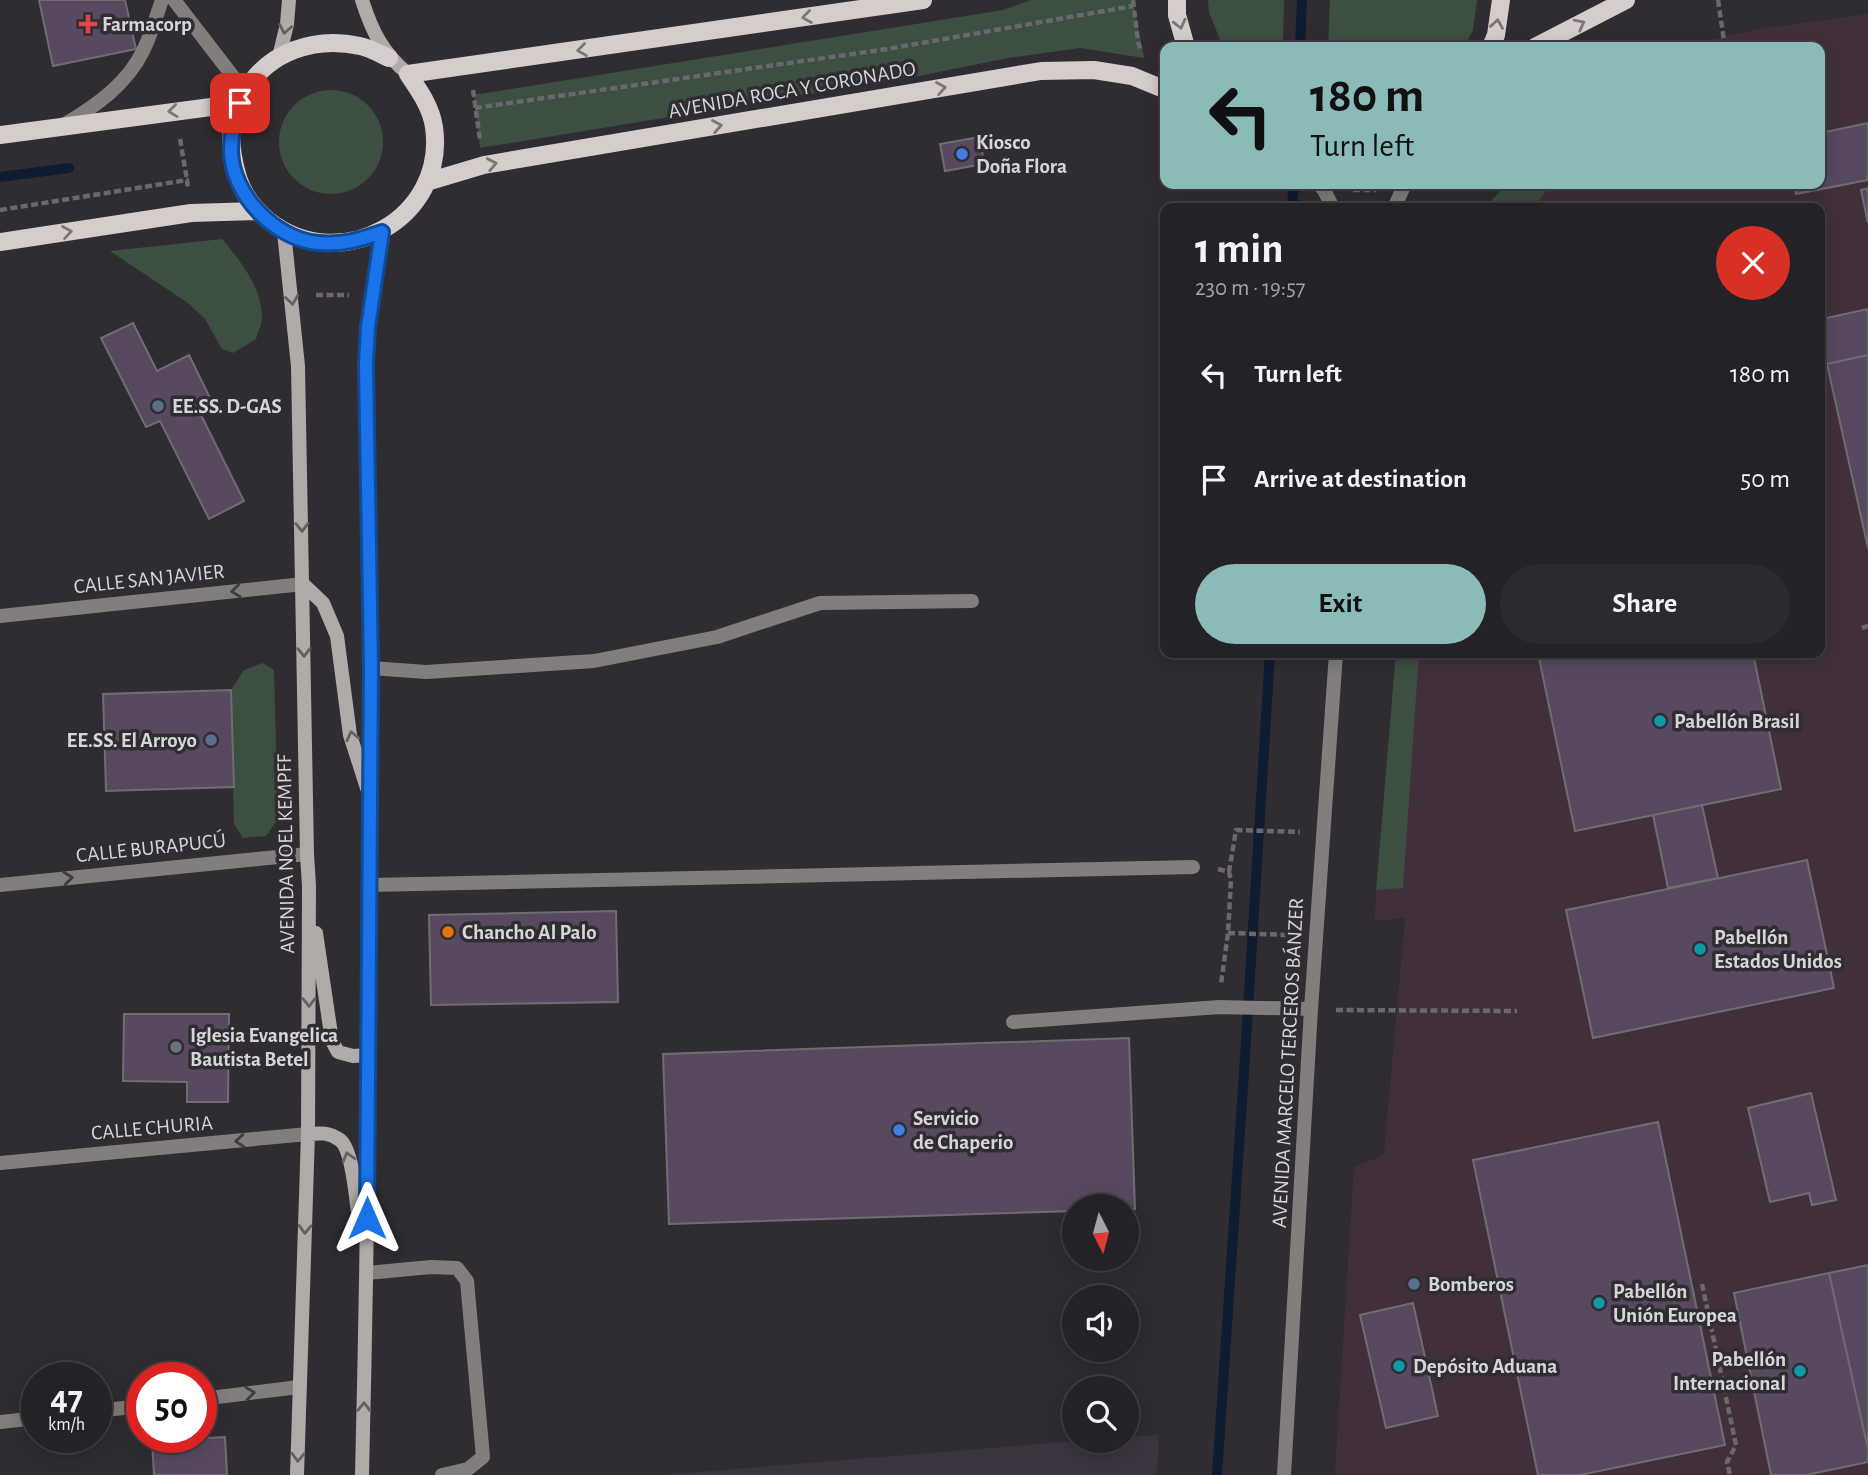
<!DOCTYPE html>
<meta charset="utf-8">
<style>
:root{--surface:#242226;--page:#2c2a2e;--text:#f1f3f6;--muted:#a3a4a7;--line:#413f43;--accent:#8bbbb9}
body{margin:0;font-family:"Alegreya Sans",sans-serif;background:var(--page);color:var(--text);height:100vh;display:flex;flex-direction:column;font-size:26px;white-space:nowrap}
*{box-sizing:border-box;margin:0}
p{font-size:23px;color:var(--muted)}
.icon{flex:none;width:38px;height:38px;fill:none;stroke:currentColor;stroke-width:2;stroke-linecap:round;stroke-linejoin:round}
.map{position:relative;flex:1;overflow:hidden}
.side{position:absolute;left:1160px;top:203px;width:665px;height:455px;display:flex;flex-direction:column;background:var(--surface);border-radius:14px;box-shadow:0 4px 18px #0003,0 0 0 2px var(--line)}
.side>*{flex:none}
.guide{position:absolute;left:1160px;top:42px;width:665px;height:147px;border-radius:14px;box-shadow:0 4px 18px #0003,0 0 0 2px var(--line);background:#8bbbb9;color:#111;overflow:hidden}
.needle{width:46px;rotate:174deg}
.tools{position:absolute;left:1062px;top:1194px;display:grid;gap:14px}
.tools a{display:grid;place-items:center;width:77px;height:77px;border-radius:50%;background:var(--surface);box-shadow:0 4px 18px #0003,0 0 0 2px var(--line);font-size:35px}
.speed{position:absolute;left:21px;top:1362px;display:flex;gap:14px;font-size:35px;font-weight:700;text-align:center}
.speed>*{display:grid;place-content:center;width:91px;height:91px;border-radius:50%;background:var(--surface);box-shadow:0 4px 18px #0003,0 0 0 2px var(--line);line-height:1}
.speed small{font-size:18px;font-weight:400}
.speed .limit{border:10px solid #d22;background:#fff;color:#111}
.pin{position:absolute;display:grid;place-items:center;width:60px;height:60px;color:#fff;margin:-30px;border-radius:14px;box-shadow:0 4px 10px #0006}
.me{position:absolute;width:77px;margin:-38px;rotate:0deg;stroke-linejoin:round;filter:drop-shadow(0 0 5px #0008)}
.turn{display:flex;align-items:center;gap:24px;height:147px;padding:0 35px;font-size:32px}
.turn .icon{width:91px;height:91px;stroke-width:2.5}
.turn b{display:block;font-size:49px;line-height:60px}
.round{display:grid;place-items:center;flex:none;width:74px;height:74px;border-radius:37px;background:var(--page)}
.head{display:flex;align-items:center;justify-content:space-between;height:119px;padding:0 35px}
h1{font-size:42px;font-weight:700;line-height:52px}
.primary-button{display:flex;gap:14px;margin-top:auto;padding:14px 35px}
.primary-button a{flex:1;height:80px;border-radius:42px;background:var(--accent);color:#111;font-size:28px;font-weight:700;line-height:80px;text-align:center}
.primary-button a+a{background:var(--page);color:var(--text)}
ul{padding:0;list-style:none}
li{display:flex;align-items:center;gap:21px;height:105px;padding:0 35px}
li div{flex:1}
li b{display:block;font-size:26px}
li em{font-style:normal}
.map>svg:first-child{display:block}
.commercial{fill:#41303b}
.built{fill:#3c3540}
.green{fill:#3c4f40}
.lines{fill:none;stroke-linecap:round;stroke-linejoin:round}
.stream{stroke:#0f1b2e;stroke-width:10}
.building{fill:#584960;stroke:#706d72;stroke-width:2}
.path{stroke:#6b686c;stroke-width:4.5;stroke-dasharray:7 3.5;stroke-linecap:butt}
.service{stroke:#817e7d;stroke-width:14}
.minor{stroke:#817e7d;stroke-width:14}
.tertiary{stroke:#817e7d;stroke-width:14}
.secondary{stroke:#b0aba9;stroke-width:14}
.primary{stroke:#d5cdcc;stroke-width:18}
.oneway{stroke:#7a7577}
.oneway2{stroke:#635f62}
.oneway3{stroke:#403d41}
.route-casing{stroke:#114b97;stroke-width:18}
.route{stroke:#1a73e8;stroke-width:12}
.health-dot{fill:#e0444e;stroke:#302d32;stroke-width:2.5}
.shop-dot{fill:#3f7fe0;stroke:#302d32;stroke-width:2.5}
.service-dot{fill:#5c6f8a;stroke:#302d32;stroke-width:2.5}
.culture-dot{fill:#0f9aa8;stroke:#302d32;stroke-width:2.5}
.food-dot{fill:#e8710a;stroke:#302d32;stroke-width:2.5}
.worship-dot{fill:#6b7280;stroke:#302d32;stroke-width:2.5}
.labels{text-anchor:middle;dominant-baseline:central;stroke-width:7;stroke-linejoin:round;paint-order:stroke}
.poi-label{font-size:21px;font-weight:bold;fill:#d7d5d8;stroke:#302d32;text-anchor:start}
.street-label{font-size:21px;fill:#d7d5d8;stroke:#302d32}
</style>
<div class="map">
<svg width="1868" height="1475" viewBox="0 0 1868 1475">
<rect width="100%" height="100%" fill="#302d32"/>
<!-- commercial -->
<path class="commercial" d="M1868 14V1475H1335L1354 1167 1384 1155 1405 918 1374 921 1396 653H1820V208H1485L1506 184H1820V47H1693L1706 41 1753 30Z"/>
<!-- built -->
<path class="built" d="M1159 1435 1157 1475H662L1089 1440H1127V1437Z"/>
<!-- green -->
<path class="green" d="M1031 0H1133L1144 58 1080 48 1008 58 914 77 480 148 474 95 1003 10Z
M1208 0H1284L1283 47H1223L1209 12Z
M1330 0H1477L1473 30 1464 47H1328Z
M279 142a52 52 0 1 1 104 0a52 52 0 1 1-104 0Z
M1506 184H1552L1532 208H1485Z
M222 239C240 260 262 288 262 317 262 324 258 332 256 339L233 353 222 349 205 319 188 303 110 251Z
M1396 653H1419L1403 888 1376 890Z
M263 663 274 670 278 819 266 836 243 838 234 824 231 690 244 670Z"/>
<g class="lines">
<!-- stream -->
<path class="stream" d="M1300 47 1302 0
M0 177 69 168
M1292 208 1293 192
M1217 1475 1245 1057 1270 653"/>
</g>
<!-- building -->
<path class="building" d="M39 0H125L136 49 53 66Z
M1868 123V180L1796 194 1794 184H1820V133Z
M980 137 984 164 945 171 940 144Z
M1868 188V223L1861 190Z
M1868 309V355L1827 364 1820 335 1826 318Z
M133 323 157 371 189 355 213 404 199 411 244 501 209 519 160 421 146 427 101 338Z
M1868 355V548L1827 364Z
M1538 653H1753L1781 789 1575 831Z
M231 690 234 787 106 791 103 694Z
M1702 805 1718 878 1668 888 1653 815Z
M1807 860 1834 988 1593 1038 1566 910Z
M616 911 618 1002 431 1005 429 915Z
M124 1014H229L228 1102H187V1082L123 1081Z
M1129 1038 1135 1209H1127V1206H1074V1211L669 1224 663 1054Z
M1811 1093 1836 1200 1812 1205 1809 1193 1770 1202 1748 1108Z
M1658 1122 1725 1445 1580 1475H1538L1473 1160Z
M1868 1265V1449L1829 1273Z
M1829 1273 1868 1449V1462L1806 1475H1771L1734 1293Z
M1413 1303 1438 1416 1386 1428 1360 1315Z
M225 1437 227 1475H154L152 1441Z"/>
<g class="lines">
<!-- path -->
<path class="path" d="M1133 0 1138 42 1141 51
M1718 0 1725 47
M473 90 480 140
M475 108 887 49 1133 6
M180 139 187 180
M1353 190H1376
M0 210 187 180 188 188
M316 295H349
M1862 628 1868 626
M1218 869 1229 872 1231 880 1228 933 1221 984
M1229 872 1236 830 1300 832
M1228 933 1291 935
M1336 1010 1517 1011
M1702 1284 1736 1445 1727 1462 1730 1475"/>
<!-- service -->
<path class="service" d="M174 0 245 92
M65 124C96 106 127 84 143 51 151 35 156 17 162 0
M371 668 426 672 594 661 717 637 820 603 972 601
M1013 1022 1220 1007 1311 1009
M367 1273 431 1267 457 1268 467 1281 483 1457 468 1469 442 1475"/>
<!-- minor -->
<path class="minor" d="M0 616 303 584
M0 885 307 854
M371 885 1193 867
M0 1163 308 1134
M201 1399 299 1387
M96 1411 142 1406
M0 1422 37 1418"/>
<!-- tertiary -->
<path class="tertiary" d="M1318 184 1324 190 1333 208
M1394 208 1405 184
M1284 1475 1311 1009 1336 653"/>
<!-- secondary -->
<path class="secondary" d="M362 0C372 32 383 53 408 74
M279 57 287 24 289 0
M284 232 298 366 307 854 309 886 308 1134 297 1475
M303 584 323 603 337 636 350 735 367 788
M316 933 332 1041 338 1052 353 1056 368 1055
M308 1134C320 1133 329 1132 340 1140 354 1150 357 1211 360 1230
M362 1475C371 1105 372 734 366 364L368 327 382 232"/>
<!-- primary -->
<path class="primary" d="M1177 0V15L1186 47
M1491 47 1496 35 1501 0
M1535 47 1626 0
M389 58C380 54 370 48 360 46 316 36 268 51 245 92 241 99 238 109 235 117 228 135 232 156 237 174 242 193 254 209 269 221 341 277 447 218 434 127 431 107 419 90 408 74L923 0
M0 135 241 103
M427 182 484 165 1041 71 1094 70 1132 76 1166 90
M0 242 191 213 257 211"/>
</g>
<!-- one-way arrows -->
<defs><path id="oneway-chevron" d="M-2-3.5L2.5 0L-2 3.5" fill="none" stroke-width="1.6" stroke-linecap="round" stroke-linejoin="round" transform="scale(1.75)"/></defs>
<g class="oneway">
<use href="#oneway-chevron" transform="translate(807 17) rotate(172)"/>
<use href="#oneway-chevron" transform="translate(1180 24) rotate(76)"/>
<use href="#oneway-chevron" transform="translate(1497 24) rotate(-81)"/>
<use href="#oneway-chevron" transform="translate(1580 24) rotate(-27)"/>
<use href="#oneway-chevron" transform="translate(582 50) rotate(172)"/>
<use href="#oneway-chevron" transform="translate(941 88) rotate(-10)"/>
<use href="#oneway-chevron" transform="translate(173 111) rotate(173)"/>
<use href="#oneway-chevron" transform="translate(717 126) rotate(-10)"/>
<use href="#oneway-chevron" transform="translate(492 164) rotate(-11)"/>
<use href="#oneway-chevron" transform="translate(67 232) rotate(-9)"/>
</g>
<g class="oneway2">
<use href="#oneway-chevron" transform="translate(285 29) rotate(101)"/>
<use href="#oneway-chevron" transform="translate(292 300) rotate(82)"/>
<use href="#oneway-chevron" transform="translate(302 527) rotate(89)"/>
<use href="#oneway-chevron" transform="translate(304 652) rotate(89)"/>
<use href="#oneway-chevron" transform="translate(352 736) rotate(-103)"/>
<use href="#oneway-chevron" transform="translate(309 1002) rotate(90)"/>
<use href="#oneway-chevron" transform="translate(348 1157) rotate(-106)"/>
<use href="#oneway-chevron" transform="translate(305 1229) rotate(92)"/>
<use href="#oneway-chevron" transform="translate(364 1407) rotate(-89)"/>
<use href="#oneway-chevron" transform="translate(298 1457) rotate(92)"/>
</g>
<g class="oneway3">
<use href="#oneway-chevron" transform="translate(236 591) rotate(174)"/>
<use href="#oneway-chevron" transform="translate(68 878) rotate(-6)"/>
<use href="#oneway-chevron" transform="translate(240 1141) rotate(175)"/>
<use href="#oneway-chevron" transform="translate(250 1393) rotate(-7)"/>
</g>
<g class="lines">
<defs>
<path id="route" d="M240 103C234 119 231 134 231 151 232 195 275 239 318 243 343 245 359 240 382 232L368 327 366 364 371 668 367 1218"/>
</defs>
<!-- route casing -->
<use href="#route" class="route-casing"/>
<!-- route -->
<use href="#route" class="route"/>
</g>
<!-- markers -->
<path class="health-dot" d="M84.5 13.5h7v7h7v7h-7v7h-7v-7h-7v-7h7z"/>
<g class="shop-dot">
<circle cx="962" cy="154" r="7"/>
<circle cx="899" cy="1130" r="7"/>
</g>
<g class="service-dot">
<circle cx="158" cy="406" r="7"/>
<circle cx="211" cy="740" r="7"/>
<circle cx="1414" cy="1284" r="7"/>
</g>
<g class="culture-dot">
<circle cx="1660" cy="721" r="7"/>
<circle cx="1700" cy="949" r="7"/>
<circle cx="1599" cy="1303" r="7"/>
<circle cx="1399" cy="1366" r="7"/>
<circle cx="1800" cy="1371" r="7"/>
</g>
<circle class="food-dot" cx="448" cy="932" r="7"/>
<circle class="worship-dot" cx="176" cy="1047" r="7"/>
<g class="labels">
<!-- poi labels -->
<g class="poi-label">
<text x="102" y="24">Farmacorp</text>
<text x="976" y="142">Kiosco<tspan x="976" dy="24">Doña Flora</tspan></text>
<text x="172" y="406">EE.SS. D-GAS</text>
<text x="1674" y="721">Pabellón Brasil</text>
<text x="197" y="740" text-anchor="end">EE.SS. El Arroyo</text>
<text x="462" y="932">Chancho Al Palo</text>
<text x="1714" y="937">Pabellón<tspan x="1714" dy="24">Estados Unidos</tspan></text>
<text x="190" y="1035">Iglesia Evangelica<tspan x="190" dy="24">Bautista Betel</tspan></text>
<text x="913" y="1118">Servicio<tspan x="913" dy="24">de Chaperio</tspan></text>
<text x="1428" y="1284">Bomberos</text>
<text x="1613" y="1291">Pabellón<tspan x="1613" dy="24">Unión Europea</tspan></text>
<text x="1786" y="1359" text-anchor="end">Pabellón<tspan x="1786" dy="24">Internacional</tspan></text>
<text x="1413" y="1366">Depósito Aduana</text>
</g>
<!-- street labels -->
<g class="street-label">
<text transform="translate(792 90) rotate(-10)">AVENIDA ROCA Y CORONADO</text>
<text transform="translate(149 579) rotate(-6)">CALLE SAN JAVIER</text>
<text transform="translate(151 848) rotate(-6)">CALLE BURAPUCÚ</text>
<text transform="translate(286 854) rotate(-91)">AVENIDA NOEL KEMPFF</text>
<text transform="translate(1288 1063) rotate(-87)">AVENIDA MARCELO TERCEROS BÁNZER</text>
<text transform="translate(152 1128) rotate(-5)">CALLE CHURIA</text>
</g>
</g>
</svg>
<div class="tools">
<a><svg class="needle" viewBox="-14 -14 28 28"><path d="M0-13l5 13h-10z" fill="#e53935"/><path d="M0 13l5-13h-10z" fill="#a3a4a7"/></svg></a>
<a><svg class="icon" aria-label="sound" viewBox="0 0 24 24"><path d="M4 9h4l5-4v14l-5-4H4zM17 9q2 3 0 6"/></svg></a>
<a><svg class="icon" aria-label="search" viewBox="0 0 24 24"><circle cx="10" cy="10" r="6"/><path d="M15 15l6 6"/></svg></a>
</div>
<div class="speed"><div>47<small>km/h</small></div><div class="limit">50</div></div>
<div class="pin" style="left:240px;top:103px;background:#d93025"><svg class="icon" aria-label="arrive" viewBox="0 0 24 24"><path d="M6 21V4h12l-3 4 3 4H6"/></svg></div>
<svg class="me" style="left:367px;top:1218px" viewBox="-20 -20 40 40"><path d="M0-17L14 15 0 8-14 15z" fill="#1a73e8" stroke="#fff" stroke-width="4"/></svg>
<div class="guide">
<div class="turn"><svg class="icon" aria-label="left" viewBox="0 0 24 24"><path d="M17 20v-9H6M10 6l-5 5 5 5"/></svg><div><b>180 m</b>Turn left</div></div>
</div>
<section class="side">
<div class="head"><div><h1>1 min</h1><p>230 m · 19:57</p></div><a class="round" style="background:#d93025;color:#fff"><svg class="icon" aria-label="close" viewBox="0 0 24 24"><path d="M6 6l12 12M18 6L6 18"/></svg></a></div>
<ul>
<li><svg class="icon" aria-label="left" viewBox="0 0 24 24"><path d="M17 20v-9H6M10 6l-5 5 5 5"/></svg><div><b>Turn left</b></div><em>180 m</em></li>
<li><svg class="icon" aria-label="arrive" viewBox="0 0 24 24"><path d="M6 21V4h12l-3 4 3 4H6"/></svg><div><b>Arrive at destination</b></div><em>50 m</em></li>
</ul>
<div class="primary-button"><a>Exit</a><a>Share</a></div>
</section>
</div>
